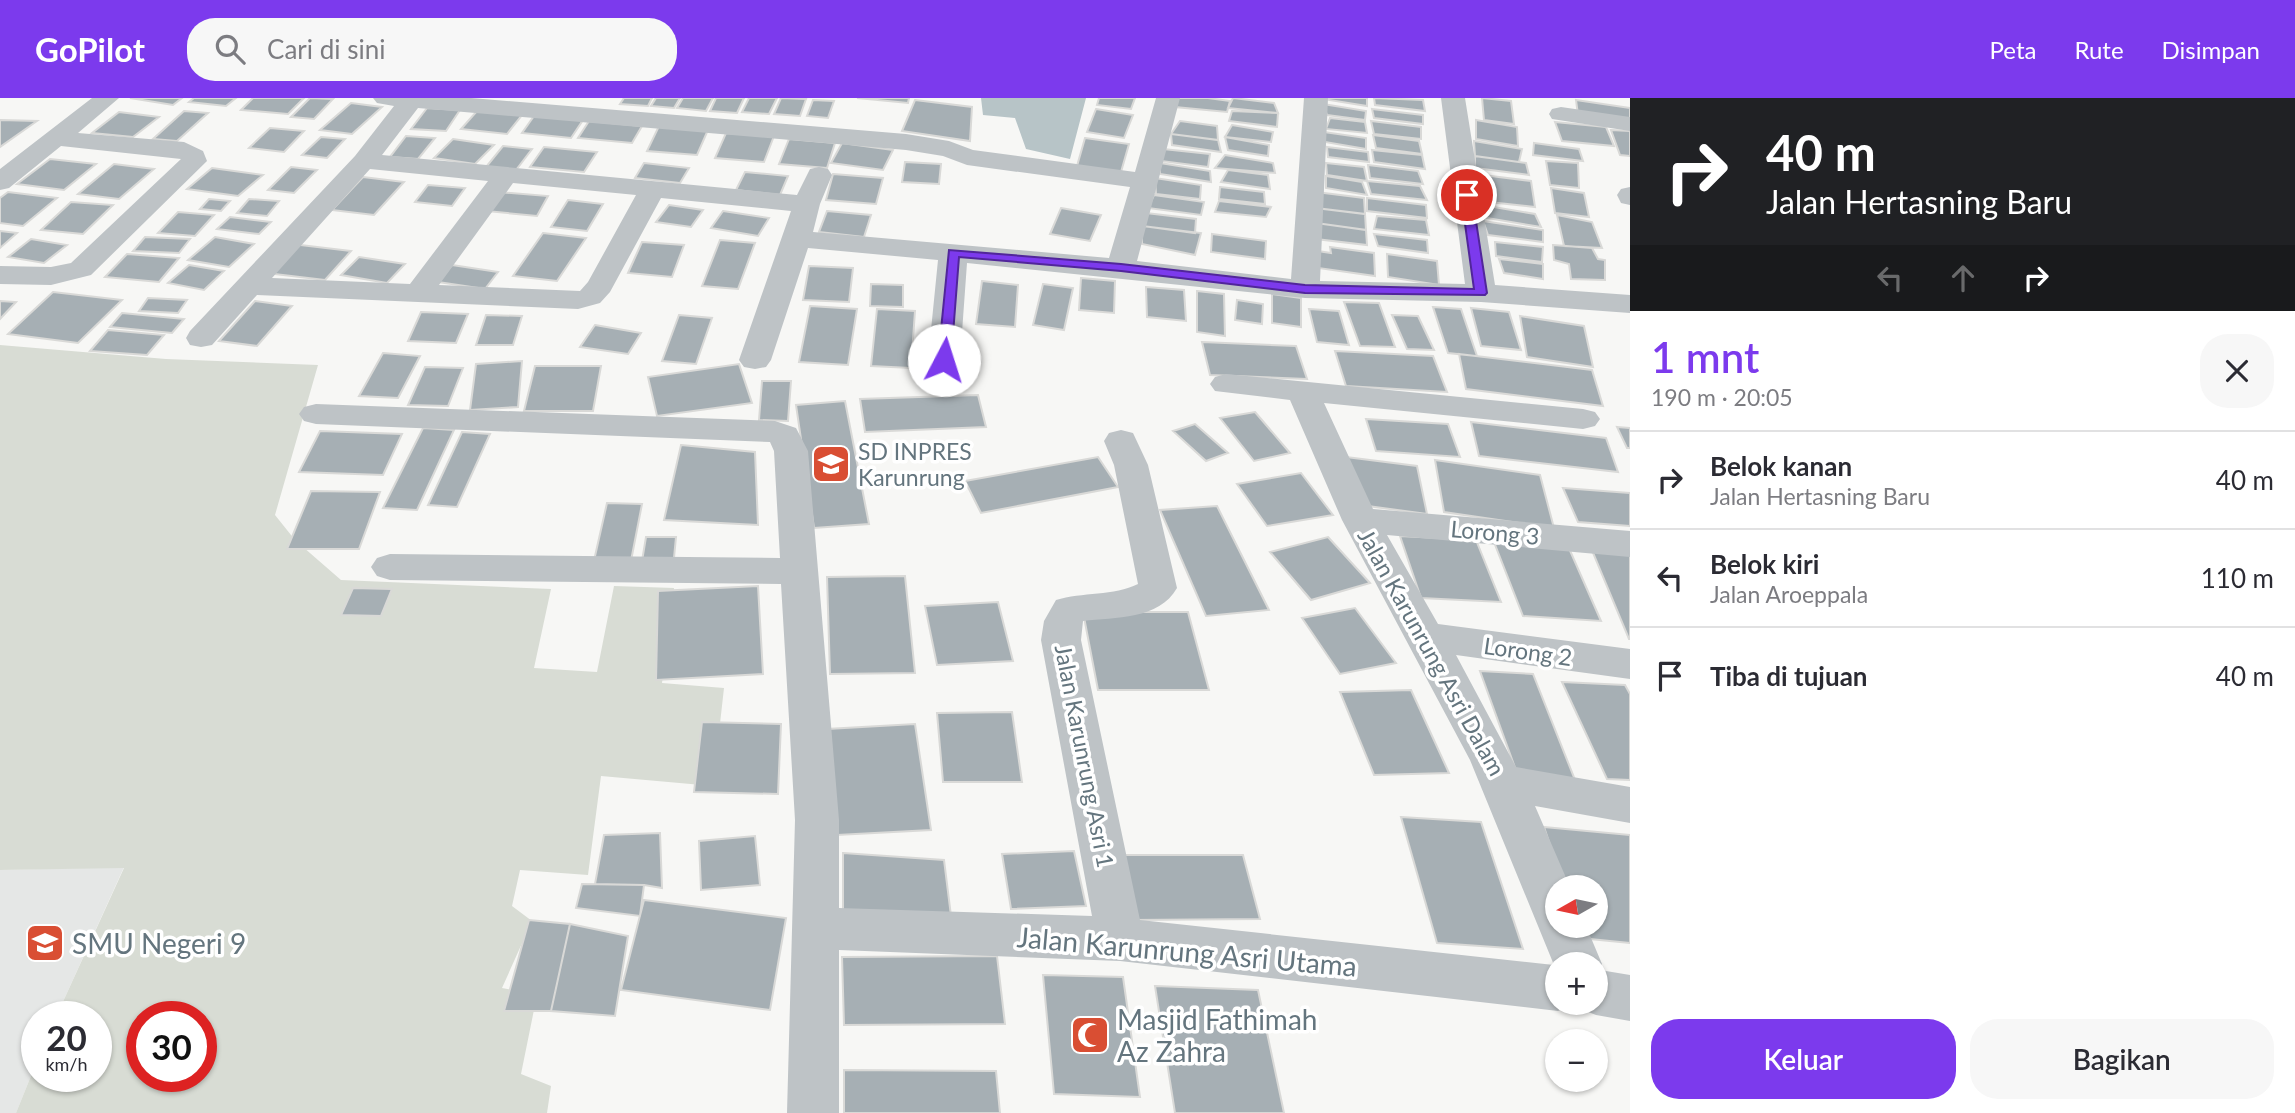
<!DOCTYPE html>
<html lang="id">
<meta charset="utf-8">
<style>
:root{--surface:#fff;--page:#f7f7f7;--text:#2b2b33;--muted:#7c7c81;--line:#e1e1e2;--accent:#7c3aed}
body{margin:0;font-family:Lato,sans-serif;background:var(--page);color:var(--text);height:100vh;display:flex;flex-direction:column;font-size:26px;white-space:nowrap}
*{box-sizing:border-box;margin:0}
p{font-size:23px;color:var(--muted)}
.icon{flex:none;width:38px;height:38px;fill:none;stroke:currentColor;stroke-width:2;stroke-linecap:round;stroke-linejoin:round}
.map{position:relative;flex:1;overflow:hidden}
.panel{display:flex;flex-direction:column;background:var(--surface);width:665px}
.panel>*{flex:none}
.banner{background:#202124;color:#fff;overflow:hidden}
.needle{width:46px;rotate:261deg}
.fabs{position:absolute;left:1545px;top:777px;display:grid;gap:14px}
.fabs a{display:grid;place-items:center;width:63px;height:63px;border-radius:50%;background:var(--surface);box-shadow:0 2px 5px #0004;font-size:35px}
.speed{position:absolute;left:21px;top:903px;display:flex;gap:14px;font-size:35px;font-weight:700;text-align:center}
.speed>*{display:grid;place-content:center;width:91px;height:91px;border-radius:50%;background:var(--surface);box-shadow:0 2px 5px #0004;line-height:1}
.speed small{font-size:18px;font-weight:400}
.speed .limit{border:10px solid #d22;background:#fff;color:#111}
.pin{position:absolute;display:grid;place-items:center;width:60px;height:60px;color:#fff;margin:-30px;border:4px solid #fff;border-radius:50%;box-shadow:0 2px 7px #0007}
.me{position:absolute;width:77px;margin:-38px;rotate:5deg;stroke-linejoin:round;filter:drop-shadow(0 0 5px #0008)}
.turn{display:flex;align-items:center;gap:24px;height:147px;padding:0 21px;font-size:32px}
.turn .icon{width:91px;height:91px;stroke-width:2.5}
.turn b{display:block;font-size:49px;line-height:60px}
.lanes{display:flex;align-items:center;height:66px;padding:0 21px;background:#0003;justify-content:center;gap:35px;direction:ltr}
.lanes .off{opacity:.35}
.round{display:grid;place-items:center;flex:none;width:74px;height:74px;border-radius:28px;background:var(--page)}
.overview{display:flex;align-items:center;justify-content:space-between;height:119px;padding:0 21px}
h1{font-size:42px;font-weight:600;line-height:52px;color:var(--accent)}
.action{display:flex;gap:14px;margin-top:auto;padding:14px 21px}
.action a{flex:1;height:80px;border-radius:28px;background:var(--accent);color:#fff;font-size:28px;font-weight:600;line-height:80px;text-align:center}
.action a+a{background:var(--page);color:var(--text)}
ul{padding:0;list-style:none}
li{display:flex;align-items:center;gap:21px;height:98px;padding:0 21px;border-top:2px solid var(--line)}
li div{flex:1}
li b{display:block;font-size:26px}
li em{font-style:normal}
header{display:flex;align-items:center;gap:42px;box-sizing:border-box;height:98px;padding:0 35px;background:var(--accent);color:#fff}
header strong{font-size:33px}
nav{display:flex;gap:38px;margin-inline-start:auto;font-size:24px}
.search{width:490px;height:63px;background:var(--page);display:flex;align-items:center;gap:18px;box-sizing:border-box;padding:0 24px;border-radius:28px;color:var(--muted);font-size:26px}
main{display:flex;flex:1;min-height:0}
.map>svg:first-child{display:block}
.built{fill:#e5e7e6}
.green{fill:#d8dcd4;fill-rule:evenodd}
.water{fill:#b7c4c7}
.building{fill:#a6afb4;stroke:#d9d9d7;stroke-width:2}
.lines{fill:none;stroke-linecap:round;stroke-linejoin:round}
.minor{fill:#bec3c6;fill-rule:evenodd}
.route{fill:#7c3aed;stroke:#51269a;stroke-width:2}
.labels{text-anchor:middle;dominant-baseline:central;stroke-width:7;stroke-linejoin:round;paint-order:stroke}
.poi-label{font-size:23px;fill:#64757e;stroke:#fff;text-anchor:start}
.street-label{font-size:23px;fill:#64757e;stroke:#fff}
.near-poi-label{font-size:28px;fill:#64757e;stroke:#fff;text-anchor:start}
.near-street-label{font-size:28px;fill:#64757e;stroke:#fff}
</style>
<header>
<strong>GoPilot</strong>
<div class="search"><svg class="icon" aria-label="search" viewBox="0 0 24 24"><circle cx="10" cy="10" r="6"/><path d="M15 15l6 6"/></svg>Cari di sini</div>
<nav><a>Peta</a><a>Rute</a><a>Disimpan</a></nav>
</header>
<main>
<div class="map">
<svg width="1630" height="1015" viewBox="0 0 1630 1015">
<rect width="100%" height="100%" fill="#f7f7f5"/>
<!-- built -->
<path class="built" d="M124 769 56 919H37V963L16 1015H0V772Z"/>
<!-- green -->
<path class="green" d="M0 247 166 261 318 267 275 417 295 442 341 482 551 491 534 570 597 574 614 488 674 490 662 585 724 590 713 688 601 678 588 777 520 772 512 808 532 823 502 890 537 897 521 976 551 988 547 1015H16L37 963V978H96V919H56L124 770 0 772ZM142 919H201V978H142Z"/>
<!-- water -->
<path class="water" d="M981 0H1086L1070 61 1026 51 1015 20 983 17Z"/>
<!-- building -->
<path class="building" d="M130 0H182L173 7Z
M194 0H236L226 8 189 4Z
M253 0H304L288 16 241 12Z
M310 0 333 1 314 21 291 19Z
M624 0H652L648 8 620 6Z
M656 0H680L674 10 651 8Z
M683 0H713L706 13 677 10Z
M716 0H744L737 15 710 13Z
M749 0H777L769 16 742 14Z
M781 0 806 1 800 18 774 16Z
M857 0H909L908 5Z
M1099 0H1135L1131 11 1097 7Z
M1174 0H1208L1230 3 1227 14 1175 9Z
M1233 0 1274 5 1278 15 1228 10Z
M1323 0H1367V8L1323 1Z
M1374 0 1423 2 1425 13 1375 7Z
M1482 0 1511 3 1514 26 1484 22Z
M813 2 834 3 828 20 807 18Z
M915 2 972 9 970 43 902 33Z
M1576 2 1630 10V24L1578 17Z
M351 5 382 9 352 36 320 32Z
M1323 6 1366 13 1365 22 1327 17Z
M427 10 460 12 446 33 411 31Z
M1096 11 1133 17 1124 40 1087 34Z
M1372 11 1423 17V26L1374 20Z
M184 13 208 15 177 43 153 41Z
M477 13 522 17 507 36 461 31Z
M1232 13 1278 15 1277 29 1229 23Z
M119 14 159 19 133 39 92 35Z
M534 18 583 22 571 40 522 35Z
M1330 20 1365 24 1367 35 1326 31Z
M0 22 37 23 0 49Z
M1476 22 1517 29 1518 48 1476 41Z
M589 23 642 28 632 45 578 40Z
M1180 23 1217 28 1218 42 1171 36Z
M1371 23 1421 29V41L1374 36Z
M1555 24 1606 29 1614 48 1562 43Z
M1232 27 1273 34 1271 44 1225 39Z
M659 28 708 32 697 57 647 53Z
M270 30 304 33 284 54 249 50Z
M1611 32 1630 33V58L1620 57Z
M1324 34 1366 40V51L1325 44Z
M726 35 774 38 764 64 715 60Z
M1171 36 1218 42 1221 54 1172 47Z
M1373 37 1419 43 1422 56 1376 50Z
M406 38 435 40 418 61 390 59Z
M321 39 345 41 327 60 302 57Z
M1225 39 1269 47 1268 58 1228 52Z
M1085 40 1129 46 1121 74 1077 68Z
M453 41 494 47 475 66 434 60Z
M789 41 835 45 827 70 779 66Z
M1474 43 1522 51 1519 64 1475 58Z
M842 45 893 52 883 72 831 65Z
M1534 45 1579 51 1583 63 1533 57Z
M503 48 532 51 516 72 486 69Z
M544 49 597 54 584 74 530 69Z
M1327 49 1368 54 1369 64 1328 59Z
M1163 51 1210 56 1208 69 1161 63Z
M1372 52 1422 57 1425 71 1374 64Z
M1225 57 1273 65 1275 75 1215 70Z
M1475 58 1526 65 1529 77 1475 70Z
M50 61 96 66 64 92 17 86Z
M1546 63 1578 65 1579 90 1550 87Z
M905 64 941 66 939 86 902 84Z
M644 65 689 70 680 85 635 80Z
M1160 65 1210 73 1211 84 1160 76Z
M1326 65 1364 69 1367 83 1327 77Z
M114 66 154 71 119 101 78 96Z
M1368 67 1418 73 1423 86 1370 80Z
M291 69 317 72 294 95 268 92Z
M212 70 263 77 238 98 187 91Z
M1228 72 1268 77 1270 91 1221 84Z
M745 74 788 78 780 97 736 92Z
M833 76 883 80 876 106 826 102Z
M1483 77 1531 83 1535 109 1489 104Z
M1326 78 1362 84 1367 97 1326 90Z
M363 79 404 84 374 117 332 112Z
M1155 80 1201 87 1200 101 1156 96Z
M1367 83 1420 88 1427 102 1371 96Z
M428 87 465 90 452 108 415 104Z
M1220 89 1264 94 1265 106 1219 101Z
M1551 90 1584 95 1589 119 1555 115Z
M8 94 57 100 23 128 0 125V100Z
M498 94 548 98 537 118 486 113Z
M1316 94 1364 100 1365 116 1316 110Z
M1154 97 1204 104 1201 117 1148 110Z
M1367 100 1426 107 1427 120 1367 113Z
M209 101 230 103 221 113 200 111Z
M249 101 279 103 267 118 237 115Z
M568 102 603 106 587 133 551 129Z
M1219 103 1271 109 1266 119 1215 114Z
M71 104 113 107 83 136 41 132Z
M669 107 703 112 691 129 656 124Z
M1482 107 1535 116 1541 129 1481 119Z
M1061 110 1101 117 1090 143 1050 136Z
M1316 110 1365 116 1366 132 1316 125Z
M723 113 769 120 758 138 711 130Z
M827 113 871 117 864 139 819 134Z
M178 114 214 117 195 138 158 135Z
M1146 115 1196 121 1195 135 1142 128Z
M1557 117 1592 124 1602 150 1564 148Z
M1377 118 1426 122 1429 137 1374 131Z
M230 119 271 124 259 136 217 131Z
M1483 123 1543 132V144L1488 137Z
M1316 125 1366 132 1367 147 1316 141Z
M1142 128 1201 135 1195 157 1142 146Z
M0 133 17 135 0 150Z
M543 135 586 140 557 183 513 178Z
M1212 136 1266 143 1265 161 1211 154Z
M1374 136 1427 142 1428 155 1378 148Z
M145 139 190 141 179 155 133 153Z
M215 139 254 146 229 169 188 162Z
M31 141 67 147 44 165 8 159Z
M720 142 755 145 738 191 702 188Z
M642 144 684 147 672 179 628 175Z
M1495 144 1543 149 1542 164 1496 158Z
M292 146 351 153 325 182 266 175Z
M1553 147 1592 150 1598 161 1605 162V182L1571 181 1569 166 1554 162Z
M1330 149 1374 155 1375 178 1311 169V152L1331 155Z
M127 156 179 160 159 184 105 179Z
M1387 156 1437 163 1439 187 1388 179Z
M359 159 405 166 387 185 341 177Z
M1499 161 1543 166V181L1504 175Z
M189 167 224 173 204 192 168 185Z
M452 167 498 174 485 191 438 184Z
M809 168 853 170 849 204 803 202Z
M1081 180 1115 183 1114 215 1079 212Z
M982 183 1018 187 1015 229 976 226Z
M871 186 903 187V209L870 208Z
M1043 186 1073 190 1064 232 1033 227Z
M1146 189 1184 192 1186 223 1147 219Z
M1197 193 1224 196 1225 238 1197 234Z
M53 194 122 202 78 245 8 236Z
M1272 196 1301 200V229L1272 225Z
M148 200 187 202 178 215 139 213Z
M1237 202 1263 206 1262 226 1235 222Z
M0 203 16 204 0 221Z
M255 203 292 208 257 248 219 243Z
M1344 204 1379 205 1395 249 1360 248Z
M810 208 857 211 848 267 799 264Z
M1433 209 1461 211 1477 258 1448 255Z
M1471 210 1509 214 1521 252 1481 248Z
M877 211 915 213 911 270 871 268Z
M1309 211 1339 213 1349 247 1317 244Z
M421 214 468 216 456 245 408 243Z
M122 215 184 221 172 235 110 229Z
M486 217 522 218 513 247H476Z
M679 217 712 220 696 266 662 263Z
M1392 217 1418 218 1434 252 1407 251Z
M1520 218 1584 228 1593 269 1527 259Z
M595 227 641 235 628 256 580 249Z
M108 232 164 237 147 257 90 253Z
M1202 244 1296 248 1307 281 1210 277Z
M1335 253 1433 258 1447 294 1346 288Z
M383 255 420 258 398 300 359 298Z
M1459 256 1592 272 1603 308 1466 291Z
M522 263 518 309 470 312 476 266Z
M739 266 752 305 657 318 648 279Z
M535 268H601L593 313H524Z
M425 269 463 270 448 308 408 307Z
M762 283H791L788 323 759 322Z
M978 297 986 329 865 334 860 301Z
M845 303 869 426 814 430 796 307Z
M1255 314 1290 355 1254 363 1220 320Z
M1366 321 1448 326 1460 359 1376 353Z
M1471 324 1606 340 1618 374 1479 358Z
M1195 326 1228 355 1206 363 1173 333Z
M1617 329 1630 330V350H1627Z
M423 330 454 332 417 412 383 410Z
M320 333 402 336 383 377 299 374Z
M462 334 490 336 457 409 428 407Z
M681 347 755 354 758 427 664 422Z
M1098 359 1118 389 981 415 965 383Z
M1346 359 1417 368 1427 416 1353 406Z
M1435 362 1540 377 1554 430 1444 414Z
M1301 375 1333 417 1267 428 1237 386Z
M1563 390 1630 395V428L1578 424Z
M311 393 380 394 359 451H287Z
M607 405 642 406 630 468 593 467Z
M1217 408 1269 512 1206 518 1160 412Z
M1400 438 1476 442 1501 504 1421 500Z
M646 439H676L673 470 641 469Z
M1328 439 1370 485 1311 502 1270 454Z
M1494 444 1568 448 1601 523 1523 518Z
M1591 450 1630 454V541H1629Z
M905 478 915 575 830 576 827 479Z
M758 488 763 576 656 582 658 493Z
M353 490 392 491 381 518 341 517Z
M998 504 1013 563 937 567 925 508Z
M1355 510 1396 565 1340 576 1302 520Z
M1083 514H1188L1209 592H1098Z
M1480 573 1533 576 1575 682 1518 678Z
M1562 584 1625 587 1630 596V682L1607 681Z
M1411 592 1449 675 1374 677 1340 594Z
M1012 614 1022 684H943L937 615Z
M702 624 781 626 778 696 694 694Z
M915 626 931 732 837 737 827 631Z
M1401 719 1481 724 1523 851 1437 845Z
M1544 729 1630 737V845L1580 840 1576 828H1596V789H1564Z
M660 735 662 790 644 787 595 786 604 737Z
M755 738 760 787 701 792 699 743Z
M1074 753 1086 808 1011 811 1002 756Z
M843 755 944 762 953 834 843 823Z
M1118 757H1243L1260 821 1131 822Z
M582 786 644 787 640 818 576 810Z
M644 802 786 820 770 912 621 892Z
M529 822 570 826 551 913H504Z
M570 826 628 838 615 918 551 913Z
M997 858 1005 926 844 927 842 859Z
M1043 877 1123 879 1140 999 1054 996Z
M1155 888 1258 892 1284 1015H1175Z
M844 972 996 973 1000 1015H844Z"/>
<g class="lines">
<!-- minor -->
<path class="minor" d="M92 0H119L78 35 184 44 203 53 207 63 91 177 51 187 0 186V168L51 169 71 165 181 61 61 48 9 90 0 92V71Z
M373 0H471L906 36 949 43 973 52 1135 74 1156 0H1180L1137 163 1291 181 1304 0H1328L1320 183 1465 186 1441 0H1465L1495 187 1630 197V215L1481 204 1305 200 967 165 960 262 955 269 944 271 933 269 928 262 938 162 808 150 771 262 766 269 755 271 744 269 739 262 791 113 661 100 610 194 600 205 578 211 257 197 212 247 201 249 190 247 186 240 190 233 355 58 394 8 377 5ZM418 10 906 52 943 58 967 67 1130 89 1109 160 813 134 820 106 832 77 828 71 819 69 810 71 797 97 382 57ZM370 71 488 83 410 186 272 180ZM513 85 636 97 588 184 580 193 439 187Z
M1561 9 1630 19V33L1552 21 1549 16 1552 11Z
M1630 89V107L1621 105 1617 97 1621 91Z
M1226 276 1583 311 1595 314 1600 321 1595 328 1583 331 1324 305 1373 411 1630 433V459L1387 437 1438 526 1630 551V581L1456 557 1516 669 1630 689V725L1535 708 1570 789H1558V828H1586L1602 866 1600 872 1630 877V923L1596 917 1578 910 1576 905 1558 913 1120 863 839 852V1015H787L795 722 781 486 390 482 377 478 371 469 377 460 390 456 780 460 774 353 770 344 316 326 304 323 299 316 304 309 316 306 775 323 796 330 808 353 839 722V810L1092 818 1041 542 1044 523 1056 502C1082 494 1114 498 1138 486L1114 367 1104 343 1109 335 1121 332 1133 335 1148 367 1177 490C1159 522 1115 519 1083 523L1081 542 1140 822 1554 867 1470 662 1342 422 1290 302 1215 293 1210 286 1215 279ZM1558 866H1596V905H1558Z"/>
</g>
<!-- route -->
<path class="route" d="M1467 94 1472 97 1487 195 1485 197 1305 195 1121 173 959 159 951 262 944 266 938 262 949 152 1121 166 1305 187 1474 191 1461 97Z"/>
<!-- icons -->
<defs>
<symbol id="school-square" viewBox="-11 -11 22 22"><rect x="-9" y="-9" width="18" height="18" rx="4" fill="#d94e33" stroke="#fff"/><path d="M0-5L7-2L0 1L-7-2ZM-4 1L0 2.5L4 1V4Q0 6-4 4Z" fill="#fff"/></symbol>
<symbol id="mosque-square" viewBox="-11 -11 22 22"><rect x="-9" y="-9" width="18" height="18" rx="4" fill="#d94e33" stroke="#fff"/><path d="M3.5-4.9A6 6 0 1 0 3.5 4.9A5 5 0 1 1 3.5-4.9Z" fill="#fff"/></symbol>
</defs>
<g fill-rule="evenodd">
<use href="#school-square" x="809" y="344" width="44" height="44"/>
<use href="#school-square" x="23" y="823" width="44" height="44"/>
<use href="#mosque-square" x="1068" y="915" width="44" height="44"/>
</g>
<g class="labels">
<!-- poi labels -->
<g class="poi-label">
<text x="858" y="353">SD INPRES<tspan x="858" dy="26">Karunrung</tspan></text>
</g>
<!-- street labels -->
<g class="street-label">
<text transform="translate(1495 434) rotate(5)">Lorong 3</text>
<text transform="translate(1528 553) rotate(8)">Lorong 2</text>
<text transform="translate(1432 554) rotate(61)">Jalan Karunrung Asri Dalam</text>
<text transform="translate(1085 658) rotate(79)">Jalan Karunrung Asri 1</text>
</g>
<!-- near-poi labels -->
<g class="near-poi-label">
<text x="72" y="845">SMU Negeri 9</text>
<text x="1117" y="921">Masjid Fathimah<tspan x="1117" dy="32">Az Zahra</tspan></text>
</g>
<!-- near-street labels -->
<g class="near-street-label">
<text transform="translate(1187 853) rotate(5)">Jalan Karunrung Asri Utama</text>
</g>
</g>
</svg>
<div class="fabs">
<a><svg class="needle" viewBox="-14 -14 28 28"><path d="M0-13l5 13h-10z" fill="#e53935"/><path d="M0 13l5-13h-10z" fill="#7c7c81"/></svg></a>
<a>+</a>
<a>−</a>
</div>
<div class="speed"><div>20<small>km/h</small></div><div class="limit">30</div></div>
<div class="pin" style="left:1467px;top:97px;background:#d93025"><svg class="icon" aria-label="arrive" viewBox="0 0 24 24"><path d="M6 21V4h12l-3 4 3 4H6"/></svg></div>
<svg class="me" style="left:944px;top:262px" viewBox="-20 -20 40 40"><circle r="19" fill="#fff"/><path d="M0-13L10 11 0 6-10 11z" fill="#7c3aed"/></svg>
</div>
<section class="panel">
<div class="banner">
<div class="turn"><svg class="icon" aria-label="right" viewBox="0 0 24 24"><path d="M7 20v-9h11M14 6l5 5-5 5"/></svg><div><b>40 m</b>Jalan Hertasning Baru</div></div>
<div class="lanes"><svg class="icon off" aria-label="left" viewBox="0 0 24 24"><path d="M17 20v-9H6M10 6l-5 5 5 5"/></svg><svg class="icon off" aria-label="ahead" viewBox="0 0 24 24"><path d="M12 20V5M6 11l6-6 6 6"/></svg><svg class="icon" aria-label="right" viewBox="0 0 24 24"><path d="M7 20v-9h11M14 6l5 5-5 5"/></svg></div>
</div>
<div class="overview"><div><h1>1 mnt</h1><p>190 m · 20:05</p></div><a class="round"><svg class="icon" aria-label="close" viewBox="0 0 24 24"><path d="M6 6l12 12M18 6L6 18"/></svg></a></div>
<ul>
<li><svg class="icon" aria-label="right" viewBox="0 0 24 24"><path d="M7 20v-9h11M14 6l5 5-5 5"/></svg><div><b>Belok kanan</b><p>Jalan Hertasning Baru</p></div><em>40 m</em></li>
<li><svg class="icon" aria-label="left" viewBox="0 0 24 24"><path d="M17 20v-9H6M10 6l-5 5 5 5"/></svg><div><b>Belok kiri</b><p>Jalan Aroeppala</p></div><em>110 m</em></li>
<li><svg class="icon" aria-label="arrive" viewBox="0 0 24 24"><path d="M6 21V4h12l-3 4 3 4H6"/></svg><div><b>Tiba di tujuan</b></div><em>40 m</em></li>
</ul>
<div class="action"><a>Keluar</a><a>Bagikan</a></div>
</section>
</main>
